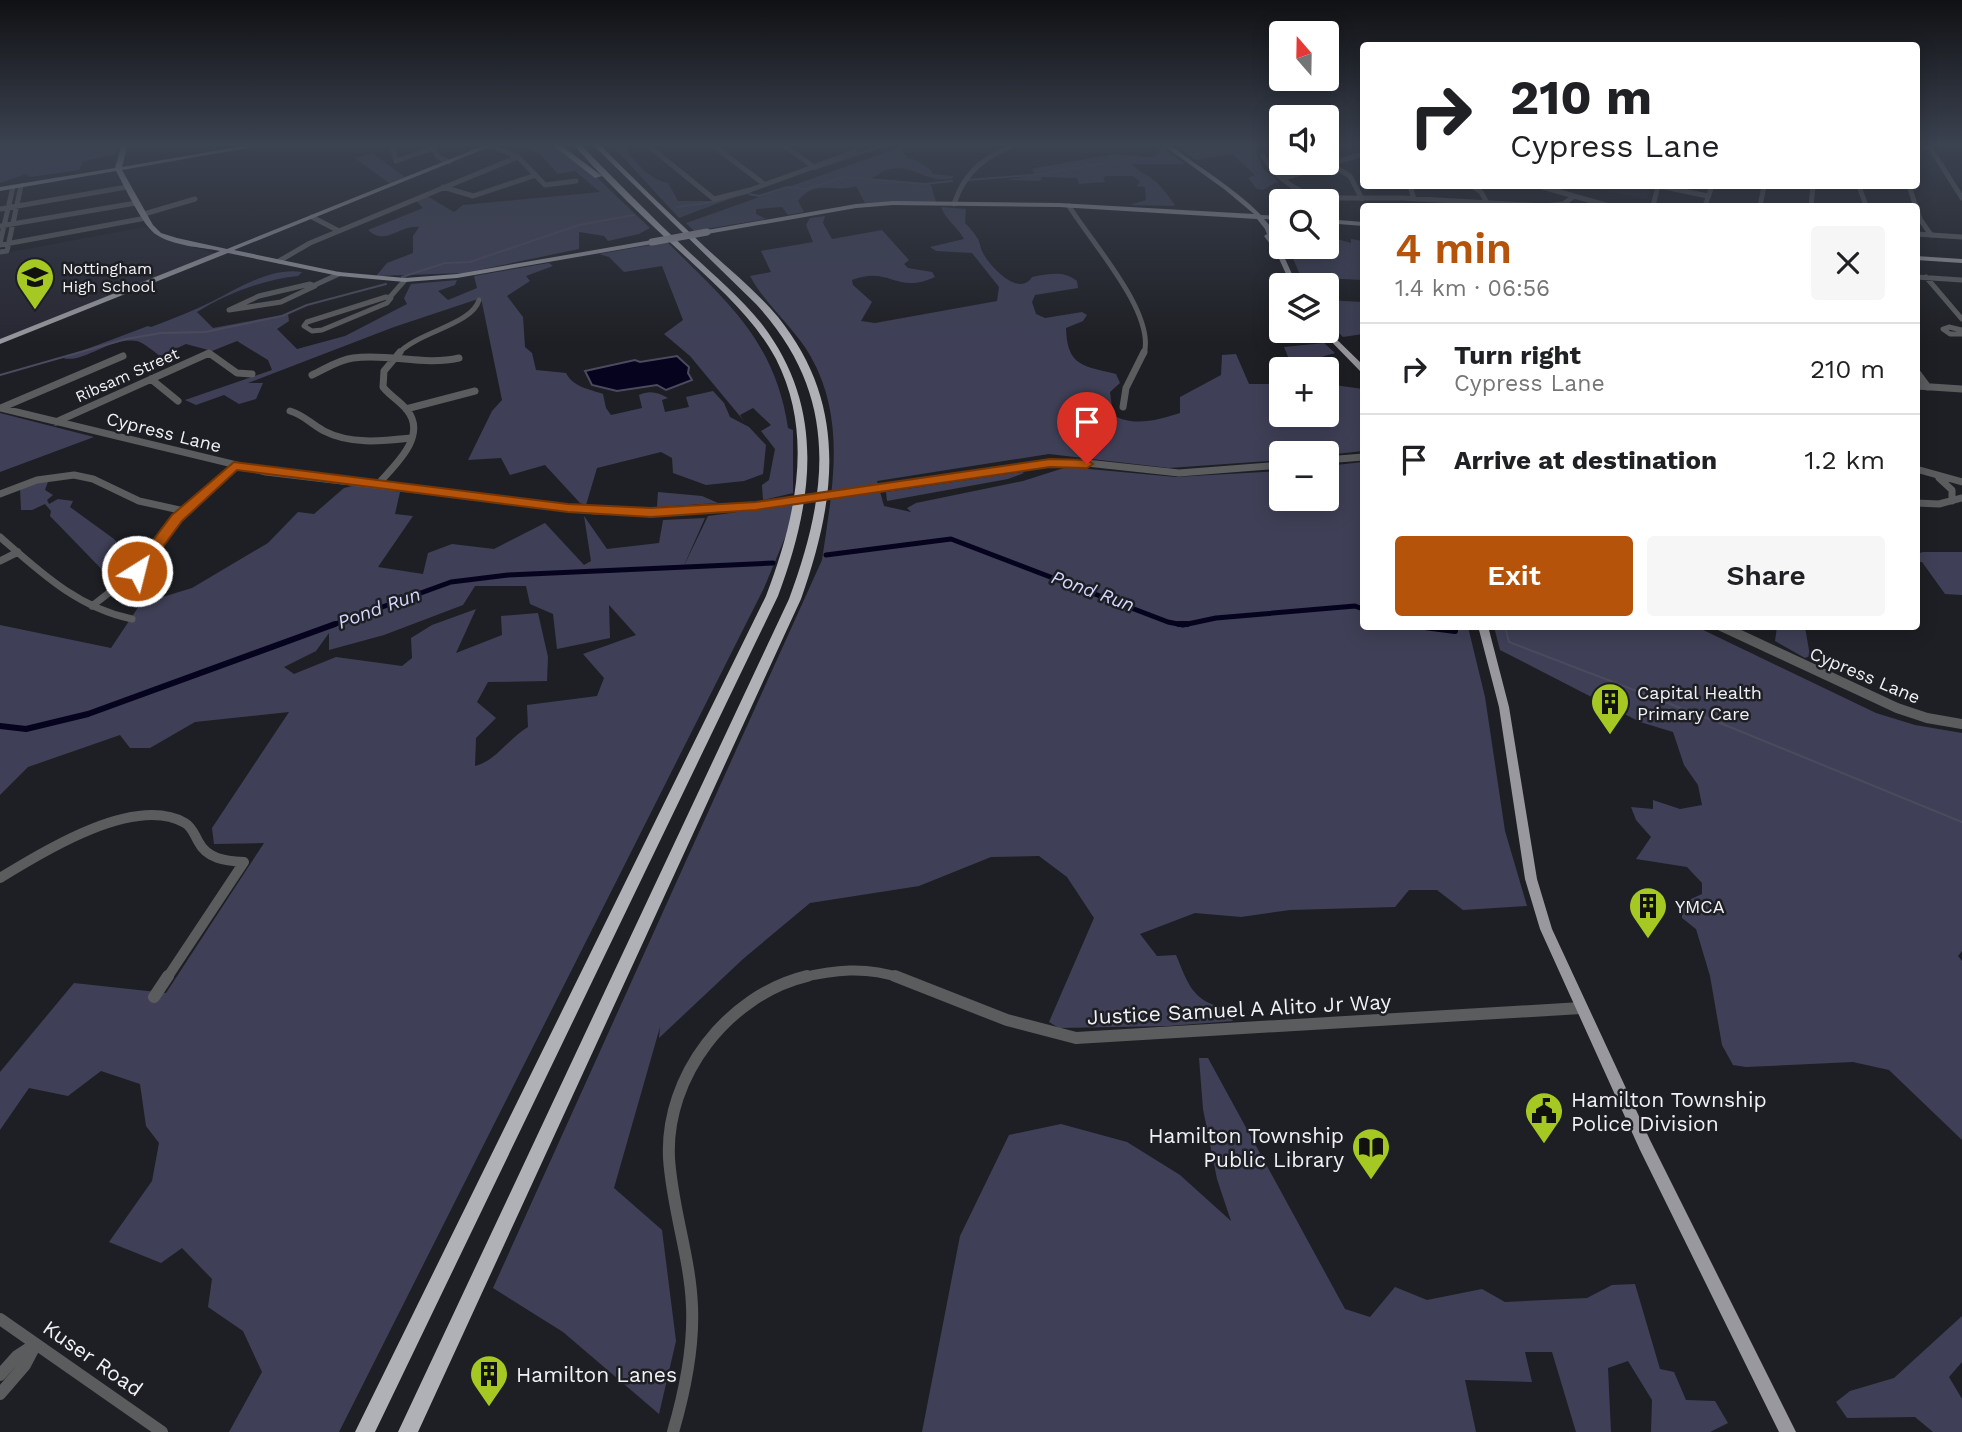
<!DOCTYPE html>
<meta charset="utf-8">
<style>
:root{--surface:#fff;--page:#f6f6f6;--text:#202124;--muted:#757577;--line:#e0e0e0;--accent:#b45309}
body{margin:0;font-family:"Work Sans",sans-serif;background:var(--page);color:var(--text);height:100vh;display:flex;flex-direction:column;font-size:26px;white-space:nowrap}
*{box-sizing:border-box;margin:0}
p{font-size:23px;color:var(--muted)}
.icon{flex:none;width:38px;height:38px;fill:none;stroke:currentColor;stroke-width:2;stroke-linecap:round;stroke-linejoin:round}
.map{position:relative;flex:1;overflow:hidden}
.panel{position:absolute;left:1360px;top:203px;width:560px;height:427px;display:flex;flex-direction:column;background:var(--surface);border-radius:7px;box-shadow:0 4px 18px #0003}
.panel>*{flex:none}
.top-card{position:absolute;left:1360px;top:42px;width:560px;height:147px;border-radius:7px;box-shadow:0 4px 18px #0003;background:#fff;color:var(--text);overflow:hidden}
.needle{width:46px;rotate:340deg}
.buttons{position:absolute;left:1269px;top:21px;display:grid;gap:14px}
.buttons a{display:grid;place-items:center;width:70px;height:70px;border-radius:7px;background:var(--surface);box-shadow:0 4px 18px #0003;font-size:35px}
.pin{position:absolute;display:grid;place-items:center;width:60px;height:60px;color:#fff;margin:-72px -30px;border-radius:50% 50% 50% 0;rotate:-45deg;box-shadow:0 0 7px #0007}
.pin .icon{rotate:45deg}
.me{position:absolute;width:77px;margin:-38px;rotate:36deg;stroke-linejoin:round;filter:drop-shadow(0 0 5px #0008)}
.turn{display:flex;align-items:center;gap:24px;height:147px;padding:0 35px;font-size:32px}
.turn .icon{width:91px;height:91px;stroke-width:2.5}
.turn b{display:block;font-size:49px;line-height:60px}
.round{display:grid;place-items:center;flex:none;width:74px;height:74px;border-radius:7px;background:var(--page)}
.overview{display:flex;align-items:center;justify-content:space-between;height:119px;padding:0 35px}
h1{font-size:42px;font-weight:600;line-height:52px;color:var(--accent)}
.cta{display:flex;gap:14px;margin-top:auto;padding:14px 35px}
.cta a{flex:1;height:80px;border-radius:7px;background:var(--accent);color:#fff;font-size:28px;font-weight:600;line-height:80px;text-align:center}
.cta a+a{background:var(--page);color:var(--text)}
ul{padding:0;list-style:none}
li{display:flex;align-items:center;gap:21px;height:91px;padding:0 35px;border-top:2px solid var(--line)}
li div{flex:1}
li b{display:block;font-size:26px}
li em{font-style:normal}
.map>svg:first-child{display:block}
.built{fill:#272732}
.green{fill:#3f4057;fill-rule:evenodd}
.water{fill:#06031e;stroke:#4c4a5e;stroke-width:2}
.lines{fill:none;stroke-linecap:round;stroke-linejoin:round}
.stream{stroke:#4c4a5e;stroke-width:2}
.canal-far1{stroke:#06031e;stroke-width:5}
.canal{stroke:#06031e;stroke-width:6}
.minor-far3{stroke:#5b5c5e;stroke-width:5}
.minor-far2{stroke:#5b5c5e;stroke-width:7}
.minor-far1{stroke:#5b5c5e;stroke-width:10}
.minor{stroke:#5b5c5e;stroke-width:12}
.major{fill:#98989e;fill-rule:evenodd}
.highway{fill:#b0b0b7;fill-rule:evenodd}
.minor-bridge{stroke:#5b5c5e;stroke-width:7}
.major-bridge{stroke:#98989e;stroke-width:7}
.route{fill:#b45309;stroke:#753606;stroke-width:2}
.labels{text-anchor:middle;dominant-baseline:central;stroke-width:5;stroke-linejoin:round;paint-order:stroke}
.far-poi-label{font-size:16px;fill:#f1f1f5;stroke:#1e1f24;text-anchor:start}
.far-street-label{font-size:16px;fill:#f1f1f5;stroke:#1e1f24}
.street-label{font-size:18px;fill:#f1f1f5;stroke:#1e1f24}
.poi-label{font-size:18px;fill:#f1f1f5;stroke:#1e1f24;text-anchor:start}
.water-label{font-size:19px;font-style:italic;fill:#d5d7ff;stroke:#1e1f24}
.near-street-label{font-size:21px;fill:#f1f1f5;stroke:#1e1f24}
.near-poi-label{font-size:21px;fill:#f1f1f5;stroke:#1e1f24;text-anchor:start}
</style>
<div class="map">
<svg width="1962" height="1432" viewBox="0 0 1962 1432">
<rect width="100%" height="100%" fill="#1e1f24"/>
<!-- built -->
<path class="built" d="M1580 186H1651L1647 199Z
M145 227 169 241 215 253 0 339V254Z"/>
<!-- green -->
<path class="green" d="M0 143H120L114 155 83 161 79 170 30 177 26 174 0 183Z
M510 143H547L590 171 650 228 639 234 608 241 604 236 579 232V249L464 273 376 276 387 263 413 253V236L419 227C400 224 386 247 368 230L423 208 416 201 427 196 454 212 463 205 600 192 575 171 558 174 540 154 522 146 511 149Z
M610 143H622C632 159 649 180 668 183L678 201H710L745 193 679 218Z
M1175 143H1252L1263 169 1278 181 1263 190 1257 189 1248 178 1255 175 1232 154 1195 160Z
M901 147 907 158 916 160 931 170 932 174 954 176 951 179C925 183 915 164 890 169 881 170 878 177 869 179L931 185 936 202 865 203 856 186C834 194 816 178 798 201L804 212 788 215 782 207 756 209V214L766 219 694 231 686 223Z
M1159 147H1163L1184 164H1132C1139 173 1148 174 1156 182 1162 187 1170 198 1175 205L1172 206 1130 205 1146 200 1145 187 1136 186 1140 182 1133 176H1106L1103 178 1105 182 1079 184 1077 178 1042 177 1040 181 1005 180 1035 175 1032 169 1035 168 1115 154 1154 157 1159 153Z
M372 153 405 177 389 183 355 158Z
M941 207 966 209 965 223C969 227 973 231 976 236 980 241 980 246 982 251 989 266 1019 298 1032 277 1049 274 1063 270 1077 281L1078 288 1035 295 1032 302 1036 314 1045 318 1082 312 1087 315 1083 321 1066 328C1067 366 1083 366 1116 374L1120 383 1110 392 1113 415C1133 427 1159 420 1180 413V397L1221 375 1222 355 1236 354 1249 384H1281V415H1326L1327 384 1363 389V451L1327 455 1281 453V460L1169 468 1049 454 877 481 884 506 911 512 907 508 916 503 1023 481 1067 467 1176 477 1281 471V499H1326L1327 466 1363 462V626L1468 627 1485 697 1505 831 1527 906 1463 910 1437 890H1409L1395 907 1290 910 1241 917 1195 913 1140 934 1157 956 1176 955C1189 986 1192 1000 1226 1009L1233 1021 1168 1026 1059 1028 1049 1022 1094 918 1067 877 1039 856 991 857 919 886 810 903 743 959 659 1038 660 1027 614 1188 662 1230 676 1341 659 1414 563 1332 493 1288 822 560C832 491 847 421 811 357 794 327 766 306 750 276L771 272 761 251 813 242 806 225 810 218 825 216 823 223 832 239 882 230 909 260 904 264 908 268 932 272 935 277C896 295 890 265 852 280L853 285 872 302 861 321 875 323 997 301 999 287 972 253 936 251 930 247 964 239C957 226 946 221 941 207Z
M1327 236 1351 243V239L1363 241V280L1301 277 1288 247H1326Z
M667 242C726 301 775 340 788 428L793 430V493L763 500 762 485 769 480 775 449 761 431 771 425 753 408 740 415 744 421 690 356 664 334 683 320 662 266 624 272 609 257 599 254Z
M549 263 553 266 526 276 530 281 507 296 523 317 525 347 532 353 536 370 566 373C573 387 589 389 603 394L606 408 611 415 642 408 639 395C649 390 658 392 668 398L662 400 665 412 689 407 686 397 713 391 724 403 730 417 749 427 766 445 763 474 744 481 706 485 673 473 672 458 661 452 597 468 586 505 580 503 545 465 510 475 501 458 468 460 492 411 502 400 481 298 394 327 248 383H263L256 399 239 404 224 395 196 405 185 400 272 370 268 360 237 341 212 351 186 344 160 356C153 351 144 343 137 341 111 336 83 364 63 358L148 326 151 327C172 319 193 311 213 301 239 288 271 267 302 272L298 276C264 279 226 294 197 312L213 328 288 314 289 321 277 329 297 349 345 336 407 304 404 298 411 284 457 280 455 285 438 291 448 300 477 288 474 276Z
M1326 300 1363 302V334L1343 337 1327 322Z
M1324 343 1335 353 1311 360 1314 369H1293L1284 347Z
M0 413 94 437 0 472Z
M1022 472 1024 473 1008 479 887 501 886 492Z
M49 479 45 490 53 495 47 500 49 504 58 499 73 501 70 507 114 539 136 565 114 582 50 516 51 511 45 504 32 510H21L20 488Z
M361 484 400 492 395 514 413 516 378 567 423 574 428 553 452 544 494 549 545 523 584 565 591 561 584 516 607 549 659 543 663 520 705 518 682 570 708 516 799 504 764 588 339 1432H229L262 1372 243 1331 208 1307 212 1279 182 1248 161 1263 109 1242 152 1181 159 1143 146 1126 140 1084 101 1071 68 1096 29 1088 0 1130V1072L74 983 166 993 264 843 214 844 212 828 289 712 195 722 150 748H130L120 735 28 767 0 795V625L111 648 143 600 128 586 139 576 156 599 192 588 268 543 298 512 314 514 344 488ZM475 586H526L530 604 553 614 557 649 610 638 609 605 636 635 583 654 604 678 597 696 527 705 528 727C509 738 496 761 475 766L476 738 496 718 477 702 488 682 547 681 548 657 538 613 501 616 502 635 456 653 476 609 432 625 411 638 412 658 402 666 336 657 294 674 284 667 316 651 329 633V650L384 635 463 605Z
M658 492 702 496 718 503 657 507Z
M1923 552H1962V595L1945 594 1922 562H1916V554Z
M1494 627H1697L1876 713 1915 725 1962 733V951L1958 956 1962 961V1140L1889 1070 1853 1062 1746 1067 1733 1065 1722 1045 1710 976 1696 929 1682 918V903L1702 894V883L1687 867 1636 859 1651 837 1636 820 1631 807 1653 809V800L1680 809 1702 805 1698 785 1684 765 1673 732 1640 722 1500 650Z
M1777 627H1805L1810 656 1805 658 1775 641Z
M1199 1058H1208L1345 1309 1370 1317 1395 1287 1427 1300 1482 1289 1505 1302 1587 1298 1612 1285 1635 1284 1660 1369 1674 1372 1686 1400 1715 1401 1728 1423 1710 1432H1651L1652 1400 1628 1361 1608 1368 1611 1432H1576L1552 1352H1525L1532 1382 1465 1380 1476 1432H922L960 1236 1009 1135 1061 1124 1127 1142 1180 1175 1231 1221 1217 1179 1203 1109Z
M1962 1316V1362L1949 1377 1962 1399V1432H1933L1915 1417 1847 1418 1836 1402 1850 1391 1894 1378Z"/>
<!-- water -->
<path class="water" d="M677 356 689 367 688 373 692 380 666 390 657 385 617 391 592 385 585 371 635 360 640 362Z"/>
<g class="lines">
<!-- stream -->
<path class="stream" d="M1326 144 1341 143
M1194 154 1244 145 1275 143
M815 169 890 143
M968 180 1043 174 1129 158 1171 159
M749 194 759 196 787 187 807 189 844 177 925 184 952 181
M677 207 713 202 747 193
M402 277 445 263 470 262 579 225 634 215
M0 375 126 339 161 333 205 332 282 316 307 305 386 284
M1505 626 1509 642 1725 725 1962 822"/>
<!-- canal-far1 -->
<path class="canal-far1" d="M826 555 951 539 1168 622 1183 625 1216 618 1355 606 1363 609
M330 626 451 582 508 575 773 563"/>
<!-- canal -->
<path class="canal" d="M1179 624H1187
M1417 626 1455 631
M0 726 26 729 88 714 335 624"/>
<!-- minor-far3 -->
<path class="minor-far3" d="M391 143 396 161 434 148
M645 143 714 199 750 190 854 152
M710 143 764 184
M781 143 814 167
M1920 143 1931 149 1962 198
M433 145 437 156 449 162
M491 145 518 157 545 185 576 181
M1263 156C1275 176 1294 190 1317 198H1402L1544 206 1563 204 1573 197
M1330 164 1350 176 1362 199
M1284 178 1363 154
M1410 186 1414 199
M1472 186 1481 192 1487 203
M1539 186 1609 206
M1659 186 1708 196
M1859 186 1866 206
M1909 186 1920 219 1931 235
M443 187 473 196 536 175
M954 204C965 170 987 155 1019 143
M1069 206C1091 242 1156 313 1144 354
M1653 206 1658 186
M1705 206 1712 186
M1760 206 1764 186
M1811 206 1813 186
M0 209 127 187
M144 214 195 199
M312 217 339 231
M0 226 136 203
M1916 234 1962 237
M0 243 13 187
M0 245 146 218
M0 252 7 251 21 186
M279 261 310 243 518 157
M1916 277 1962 280
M1926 277 1962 319
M310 284 315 286 281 302 229 310 259 296Z
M315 285 339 274
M386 297 391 298 387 303 322 330 312 331 304 326 307 322Z
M390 297 405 280
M1962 330 1949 327 1943 329 1950 334H1962
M206 354H211
M398 354C417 332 472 325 479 300"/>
<!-- minor-far2 -->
<path class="minor-far2" d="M1916 371 1928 387
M312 375C325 369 338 360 353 358 389 353 423 366 459 358
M151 379 178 401
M1916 386 1962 389
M1123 407 1126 388 1144 352
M0 408 266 472 595 511 679 512 773 504
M1 408 123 356
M406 409 475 391
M290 411C304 415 311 424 324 431 351 445 383 441 412 438
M56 422 209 353 237 373 252 374
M1326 460 1363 457
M1916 469 1962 482
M1939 478 1952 490V501
M378 484C395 465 428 436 407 410 400 401 390 396 383 387L384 371 400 352
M845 493 1050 463H1087L1179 473 1281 465
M0 494 37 480 74 475 93 479 139 501 184 511
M1916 503 1939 504 1962 498
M0 537C40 572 78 608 132 619
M0 561 18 552
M92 606 137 571 177 518 234 466"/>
<!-- minor-far1 -->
<path class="minor-far1" d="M1721 626 1897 708 1927 718 1962 724
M0 878C42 852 135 794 185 823 192 827 194 834 198 841 207 859 225 861 244 862L167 978
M800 978C833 970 866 966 900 978"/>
<!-- minor -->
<path class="minor" d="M895 976 1007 1020 1076 1038 1581 1008
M154 997 168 976
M0 1319 162 1432
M0 1375 17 1356 34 1345
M0 1394 25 1365 36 1344
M673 1432C685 1391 694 1349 692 1306 690 1256 672 1208 669 1158 665 1076 728 995 807 976"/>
<!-- major -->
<path class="major" d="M122 143H128L122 167 261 143H276L122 170 153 225 161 233 177 238 227 249 490 143H499L234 250 339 272 405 278 457 274 652 240 655 242 652 244 457 278 405 282 339 276 228 253 0 344V339L220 251C200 247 174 246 157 235 143 227 125 187 116 171L0 191V187L115 168Z
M1160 143H1167C1199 167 1233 187 1261 215L1281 216V220L1264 219 1272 228 1274 241 1282 252 1297 285H1291L1276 252 1264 236 1267 234 1265 229 1257 219 1059 207 893 205 856 208 707 234 704 232 707 230 856 204 893 201 1059 203 1254 214 1224 189Z
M1326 219 1363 222V226L1326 223Z
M1916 256 1962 259V263L1916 260Z
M1326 329 1363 365V371H1360L1321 331H1326Z
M1478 626H1488L1509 707 1537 879 1552 929 1650 1140 1796 1432H1779L1640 1150 1540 929 1525 879 1499 707Z"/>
<!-- highway -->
<path class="highway" d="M550 143H558L602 176 595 178Z
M572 143H579C615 180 652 217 689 252 714 275 740 297 761 323 827 408 813 502 778 596L375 1432H355L766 596C795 520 815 435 776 359 754 318 718 287 685 256 646 220 607 183 572 143Z
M591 143H598C633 178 669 213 705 247 730 270 756 291 778 317 849 405 836 500 801 599L418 1432H398L789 599C829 491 840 395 756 304Z"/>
<!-- minor-bridge -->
<path class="minor-bridge" d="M773 504 845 493"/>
<!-- major-bridge -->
<path class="major-bridge" d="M652 242 707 232"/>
</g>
<!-- sky -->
<linearGradient id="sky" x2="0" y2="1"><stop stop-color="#101114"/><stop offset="0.42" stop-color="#3b4250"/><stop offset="1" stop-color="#3b4250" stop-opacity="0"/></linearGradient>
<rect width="1962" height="344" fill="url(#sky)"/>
<!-- route -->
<path class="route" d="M1050 459 1087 460 1093 464 1087 468 1050 467 756 510 651 517 568 512 237 470 182 521 142 575 137 576 130 571 172 515 234 462 568 504 651 508 756 502Z"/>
<!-- icons -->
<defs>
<symbol id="school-pin" viewBox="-11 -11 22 30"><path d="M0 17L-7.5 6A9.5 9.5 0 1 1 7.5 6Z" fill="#a5c822" stroke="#1e1f24"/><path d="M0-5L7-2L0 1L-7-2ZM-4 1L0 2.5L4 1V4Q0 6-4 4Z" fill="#111"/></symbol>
<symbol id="building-pin" viewBox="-11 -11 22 30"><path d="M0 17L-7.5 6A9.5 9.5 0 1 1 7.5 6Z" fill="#a5c822" stroke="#1e1f24"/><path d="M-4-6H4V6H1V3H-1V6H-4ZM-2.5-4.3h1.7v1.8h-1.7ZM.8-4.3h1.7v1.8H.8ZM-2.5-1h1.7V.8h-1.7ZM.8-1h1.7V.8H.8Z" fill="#111"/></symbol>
<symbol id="civic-pin" viewBox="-11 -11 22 30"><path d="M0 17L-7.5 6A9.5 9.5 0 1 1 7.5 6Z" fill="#a5c822" stroke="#1e1f24"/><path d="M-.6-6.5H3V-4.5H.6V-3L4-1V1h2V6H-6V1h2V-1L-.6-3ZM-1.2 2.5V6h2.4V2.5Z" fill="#111"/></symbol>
<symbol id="library-pin" viewBox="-11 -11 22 30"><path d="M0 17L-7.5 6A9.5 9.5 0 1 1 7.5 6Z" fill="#a5c822" stroke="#1e1f24"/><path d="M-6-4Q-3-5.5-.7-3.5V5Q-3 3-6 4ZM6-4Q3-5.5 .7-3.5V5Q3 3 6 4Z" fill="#111"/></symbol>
</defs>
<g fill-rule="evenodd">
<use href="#school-pin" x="13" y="255" width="44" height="60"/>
<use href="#building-pin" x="1588" y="680" width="44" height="60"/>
<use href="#building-pin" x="1626" y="884" width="44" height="60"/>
<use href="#civic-pin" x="1522" y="1089" width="44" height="60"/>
<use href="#library-pin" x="1349" y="1125" width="44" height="60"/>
<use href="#building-pin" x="467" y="1352" width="44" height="60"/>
</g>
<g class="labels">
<!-- far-poi labels -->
<g class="far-poi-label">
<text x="62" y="268">Nottingham<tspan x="62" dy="18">High School</tspan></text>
</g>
<!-- far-street labels -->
<g class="far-street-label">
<text transform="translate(127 375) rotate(-24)">Ribsam Street</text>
</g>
<!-- street labels -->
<g class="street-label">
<text transform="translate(164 432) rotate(14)">Cypress Lane</text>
<text transform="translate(1865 675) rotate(23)">Cypress Lane</text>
</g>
<!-- poi labels -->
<g class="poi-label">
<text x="1637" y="692">Capital Health<tspan x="1637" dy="21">Primary Care</tspan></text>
<text x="1675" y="906">YMCA</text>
</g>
<!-- water labels -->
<g class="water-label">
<text transform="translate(1093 591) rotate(20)">Pond Run</text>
<text transform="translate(379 608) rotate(-20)">Pond Run</text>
</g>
<!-- near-street labels -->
<g class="near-street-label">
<text transform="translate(1239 1009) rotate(-3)">Justice Samuel A Alito Jr Way</text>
<text transform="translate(93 1358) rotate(35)">Kuser Road</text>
</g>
<!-- near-poi labels -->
<g class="near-poi-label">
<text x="1571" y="1099">Hamilton Township<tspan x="1571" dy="24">Police Division</tspan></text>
<text x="1344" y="1135" text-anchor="end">Hamilton Township<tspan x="1344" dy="24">Public Library</tspan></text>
<text x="516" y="1374">Hamilton Lanes</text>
</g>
</g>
</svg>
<div class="buttons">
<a><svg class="needle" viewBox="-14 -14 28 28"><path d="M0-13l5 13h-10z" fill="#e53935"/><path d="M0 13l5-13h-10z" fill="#757577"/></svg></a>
<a><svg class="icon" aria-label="sound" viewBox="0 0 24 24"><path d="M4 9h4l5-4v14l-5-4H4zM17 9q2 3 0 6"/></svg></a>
<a><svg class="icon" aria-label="search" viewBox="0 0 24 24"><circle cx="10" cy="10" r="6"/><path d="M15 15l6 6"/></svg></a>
<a><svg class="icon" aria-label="layers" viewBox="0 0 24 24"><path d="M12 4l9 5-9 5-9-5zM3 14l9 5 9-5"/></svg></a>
<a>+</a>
<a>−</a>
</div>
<div class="pin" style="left:1087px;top:464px;background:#d93025"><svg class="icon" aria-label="arrive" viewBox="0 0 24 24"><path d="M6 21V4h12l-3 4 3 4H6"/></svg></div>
<svg class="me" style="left:137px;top:571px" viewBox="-20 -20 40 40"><circle r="17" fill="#b45309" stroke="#fff" stroke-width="3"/><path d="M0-11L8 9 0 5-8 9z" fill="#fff"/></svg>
<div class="top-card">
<div class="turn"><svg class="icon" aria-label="right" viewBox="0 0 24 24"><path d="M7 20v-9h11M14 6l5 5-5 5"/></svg><div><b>210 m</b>Cypress Lane</div></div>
</div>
<section class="panel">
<div class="overview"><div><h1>4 min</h1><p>1.4 km · 06:56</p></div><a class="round"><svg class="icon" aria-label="close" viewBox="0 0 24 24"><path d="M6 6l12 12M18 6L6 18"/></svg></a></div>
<ul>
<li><svg class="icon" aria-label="right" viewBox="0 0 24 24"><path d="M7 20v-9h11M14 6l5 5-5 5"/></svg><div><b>Turn right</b><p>Cypress Lane</p></div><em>210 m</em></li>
<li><svg class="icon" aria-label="arrive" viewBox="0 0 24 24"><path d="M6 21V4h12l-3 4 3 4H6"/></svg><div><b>Arrive at destination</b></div><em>1.2 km</em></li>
</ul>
<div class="cta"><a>Exit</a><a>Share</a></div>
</section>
</div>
